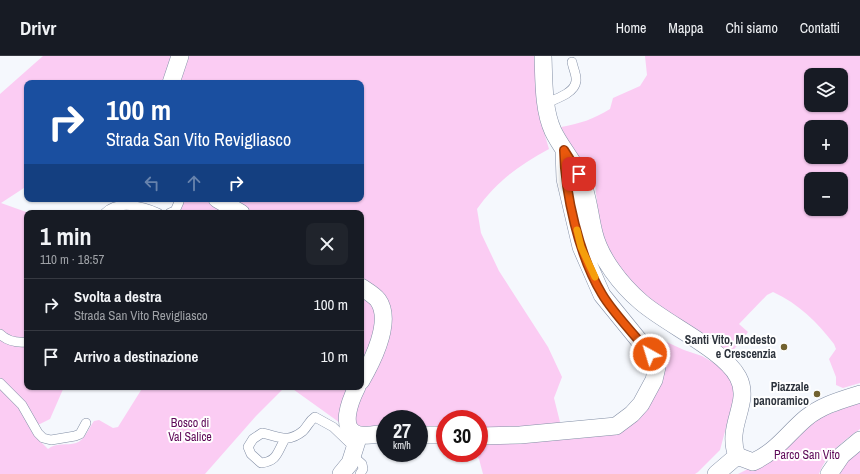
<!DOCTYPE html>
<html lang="it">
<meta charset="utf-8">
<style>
:root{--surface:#171b24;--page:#20242c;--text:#f1f3f6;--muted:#9ea1a6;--line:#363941}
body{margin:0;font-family:"Archivo Narrow",sans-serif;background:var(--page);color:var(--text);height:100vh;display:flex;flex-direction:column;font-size:15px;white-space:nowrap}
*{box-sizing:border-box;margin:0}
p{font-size:13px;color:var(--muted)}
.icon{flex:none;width:22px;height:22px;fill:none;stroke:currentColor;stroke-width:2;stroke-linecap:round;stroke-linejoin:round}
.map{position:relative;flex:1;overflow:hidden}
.panel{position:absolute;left:24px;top:154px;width:340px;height:180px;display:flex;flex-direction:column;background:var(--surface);border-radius:8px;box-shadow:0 1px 3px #0004}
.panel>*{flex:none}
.banner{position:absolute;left:24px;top:24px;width:340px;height:122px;border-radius:8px;box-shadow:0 1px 3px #0004;background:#1a4fa0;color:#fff;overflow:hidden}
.buttons{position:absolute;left:804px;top:12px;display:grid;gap:8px}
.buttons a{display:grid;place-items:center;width:44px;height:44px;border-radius:8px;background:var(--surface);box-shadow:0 1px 3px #0004;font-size:20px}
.speed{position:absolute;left:376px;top:354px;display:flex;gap:8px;font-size:20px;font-weight:700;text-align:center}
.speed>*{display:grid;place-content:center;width:52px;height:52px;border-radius:50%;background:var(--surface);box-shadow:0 1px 3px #0004;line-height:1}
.speed small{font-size:10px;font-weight:400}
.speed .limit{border:6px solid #d22;background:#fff;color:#111}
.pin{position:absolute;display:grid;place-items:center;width:34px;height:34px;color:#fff;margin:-17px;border-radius:8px;box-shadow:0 2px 6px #0006}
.me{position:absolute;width:44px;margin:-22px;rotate:321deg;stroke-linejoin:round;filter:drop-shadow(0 0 3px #0008)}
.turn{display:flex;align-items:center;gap:14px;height:84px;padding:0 16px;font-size:18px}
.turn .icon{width:52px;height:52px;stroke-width:2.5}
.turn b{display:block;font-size:28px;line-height:34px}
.lanes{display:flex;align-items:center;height:38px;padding:0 16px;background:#0003;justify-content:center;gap:20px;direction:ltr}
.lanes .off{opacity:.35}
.round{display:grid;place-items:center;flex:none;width:42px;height:42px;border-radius:8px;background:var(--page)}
.summary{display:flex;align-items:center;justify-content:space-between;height:68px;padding:0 16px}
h1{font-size:24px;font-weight:800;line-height:30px}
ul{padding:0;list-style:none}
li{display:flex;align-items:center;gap:12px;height:52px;padding:0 16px;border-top:1px solid var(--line)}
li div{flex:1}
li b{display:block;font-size:15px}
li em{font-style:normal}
header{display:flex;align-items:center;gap:24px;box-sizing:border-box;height:56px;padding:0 20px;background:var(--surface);border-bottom:1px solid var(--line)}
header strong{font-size:19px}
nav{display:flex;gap:22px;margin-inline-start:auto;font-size:14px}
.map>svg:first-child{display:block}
.green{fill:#fbccf3;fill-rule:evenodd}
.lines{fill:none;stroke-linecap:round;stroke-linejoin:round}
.service-casing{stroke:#828ea5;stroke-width:10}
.minor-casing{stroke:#828ea5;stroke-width:18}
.service{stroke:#fff;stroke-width:9}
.minor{stroke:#fff;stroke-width:17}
.route-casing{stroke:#983908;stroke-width:10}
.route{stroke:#ea580c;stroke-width:7}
.slow{stroke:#f59e0b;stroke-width:7}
.poi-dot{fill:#71612f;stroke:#fff;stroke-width:1.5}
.labels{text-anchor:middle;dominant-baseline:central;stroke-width:4;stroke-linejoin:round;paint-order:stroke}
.poi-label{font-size:12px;font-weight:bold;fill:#2e343d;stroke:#fff;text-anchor:end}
.park-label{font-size:12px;fill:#5d0857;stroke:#fff}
</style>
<header>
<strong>Drivr</strong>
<nav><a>Home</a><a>Mappa</a><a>Chi siamo</a><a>Contatti</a></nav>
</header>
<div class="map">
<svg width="860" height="418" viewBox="0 0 860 418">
<rect width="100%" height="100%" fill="#f5f8fd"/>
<!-- green -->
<path class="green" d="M43 0H176L166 27H27V130L1 147 29 157H27V331H64L50 363 38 369 32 377 48 393C57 386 67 390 76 387 84 385 89 372 94 365L99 364 113 372 118 371 143 331H285L256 360 205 418H0V38Z
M184 0H536L541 66 549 93C519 109 496 126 477 153L481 177 499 215 548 291 562 321 554 342 561 370 479 375V363H445V374L419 373V363H385V372L374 373 356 370 352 361 385 275 361 225V157H251L227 143H361V27H175Z
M645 0H860V327L843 332 836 329V321L829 303 836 293 834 288C817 266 799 248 773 236L767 239 739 268 748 276 731 297 652 246 637 234 609 197 600 177 595 127 587 111 572 93 561 71C579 68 594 63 610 53L613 42 640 30 647 19ZM811 19H841V49H811ZM811 71H841V101H811ZM811 123H841V153H811Z
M182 143H208L233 157H179Z
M361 236 370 242 379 261 361 318Z
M649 278 684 294 702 300 719 310 733 323 735 338 720 394 698 416 695 418H483L479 403 474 397H479V385L575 383 609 378 656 336 644 281Z
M290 331H353L343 369Z
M860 346V373C842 386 827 397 819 418H738L784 395 817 363Z
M860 395V418H836L850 402Z"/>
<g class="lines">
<defs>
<path id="service" d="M546 47C556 43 575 37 576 25 577 20 573 12 572 6
M105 157C118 144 142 150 158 157
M170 157 175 155 179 146 178 143
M0 278C8 286 17 287 27 286
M0 327 22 349 38 377 43 382 51 384 75 380 80 378 86 367
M285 383C277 396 278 405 261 407L251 398 248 391 253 383 262 377C278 380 287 388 303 375 308 370 309 365 315 361L333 371 356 393
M353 400 362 408 363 413 360 418"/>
<path id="minor" d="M543 0C544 24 543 53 553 75 560 90 572 103 579 118 588 136 589 157 594 177 600 202 621 229 641 246 666 268 724 294 738 321 752 347 725 369 737 400L753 406C777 395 787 378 806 362 822 349 841 344 860 338
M171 27 180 0
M217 143 241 157
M361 231C367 235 374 239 378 244 393 265 372 306 361 325
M357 331C351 343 337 375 360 379 368 380 377 378 385 377
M419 379H445
M479 380 520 379 616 370 632 358 641 348 654 324 657 311 650 298 602 239 581 191 565 123 564 94
M341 418 350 407 359 379
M716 418 737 400
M829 418 842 399 860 384"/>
</defs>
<!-- service casing -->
<use href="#service" class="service-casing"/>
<!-- minor casing -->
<use href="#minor" class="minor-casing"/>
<!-- service -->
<use href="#service" class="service"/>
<!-- minor -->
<use href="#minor" class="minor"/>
</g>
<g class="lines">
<defs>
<path id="route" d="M579 118 564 94C565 138 579 200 602 238 613 257 636 280 650 298"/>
</defs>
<!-- route casing -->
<use href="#route" class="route-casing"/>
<!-- route -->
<use href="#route" class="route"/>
<!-- slow -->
<path class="slow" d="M577 174 581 191 595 221"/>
</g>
<!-- markers -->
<g class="poi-dot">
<circle cx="784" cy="291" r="4"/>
<circle cx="817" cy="338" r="4"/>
</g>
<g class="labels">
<!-- poi labels -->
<g class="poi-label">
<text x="776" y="284">Santi Vito, Modesto<tspan x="776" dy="14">e Crescenzia</tspan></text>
<text x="809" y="331">Piazzale<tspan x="809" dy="14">panoramico</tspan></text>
</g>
<!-- park labels -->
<g class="park-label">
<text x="190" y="367">Bosco di<tspan x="190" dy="14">Val Salice</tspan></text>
<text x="807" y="399">Parco San Vito</text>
</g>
</g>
</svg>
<div class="buttons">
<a><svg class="icon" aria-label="layers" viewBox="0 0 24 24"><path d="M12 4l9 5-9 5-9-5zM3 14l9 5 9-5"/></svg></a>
<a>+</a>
<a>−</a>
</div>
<div class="speed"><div>27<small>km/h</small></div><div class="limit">30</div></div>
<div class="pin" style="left:579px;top:118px;background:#d93025"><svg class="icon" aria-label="arrive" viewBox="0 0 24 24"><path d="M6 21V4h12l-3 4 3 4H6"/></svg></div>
<svg class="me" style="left:650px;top:298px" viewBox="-20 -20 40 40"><circle r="17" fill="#ea580c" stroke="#fff" stroke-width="3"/><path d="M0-11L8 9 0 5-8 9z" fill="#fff"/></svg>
<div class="banner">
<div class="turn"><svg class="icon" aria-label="right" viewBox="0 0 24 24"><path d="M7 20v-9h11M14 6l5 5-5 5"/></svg><div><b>100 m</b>Strada San Vito Revigliasco</div></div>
<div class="lanes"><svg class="icon off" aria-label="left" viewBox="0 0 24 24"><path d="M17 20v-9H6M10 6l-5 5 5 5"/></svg><svg class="icon off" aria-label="ahead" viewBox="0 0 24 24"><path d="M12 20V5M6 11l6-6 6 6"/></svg><svg class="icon" aria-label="right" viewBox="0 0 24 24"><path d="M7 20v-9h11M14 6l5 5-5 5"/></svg></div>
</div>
<section class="panel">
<div class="summary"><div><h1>1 min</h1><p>110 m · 18:57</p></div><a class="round"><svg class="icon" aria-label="close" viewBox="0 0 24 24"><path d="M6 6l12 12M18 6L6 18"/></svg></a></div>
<ul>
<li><svg class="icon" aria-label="right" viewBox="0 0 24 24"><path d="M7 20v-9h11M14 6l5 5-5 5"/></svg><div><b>Svolta a destra</b><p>Strada San Vito Revigliasco</p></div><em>100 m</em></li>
<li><svg class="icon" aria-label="arrive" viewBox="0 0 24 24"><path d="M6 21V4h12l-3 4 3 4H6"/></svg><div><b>Arrivo a destinazione</b></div><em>10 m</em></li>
</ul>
</section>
</div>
